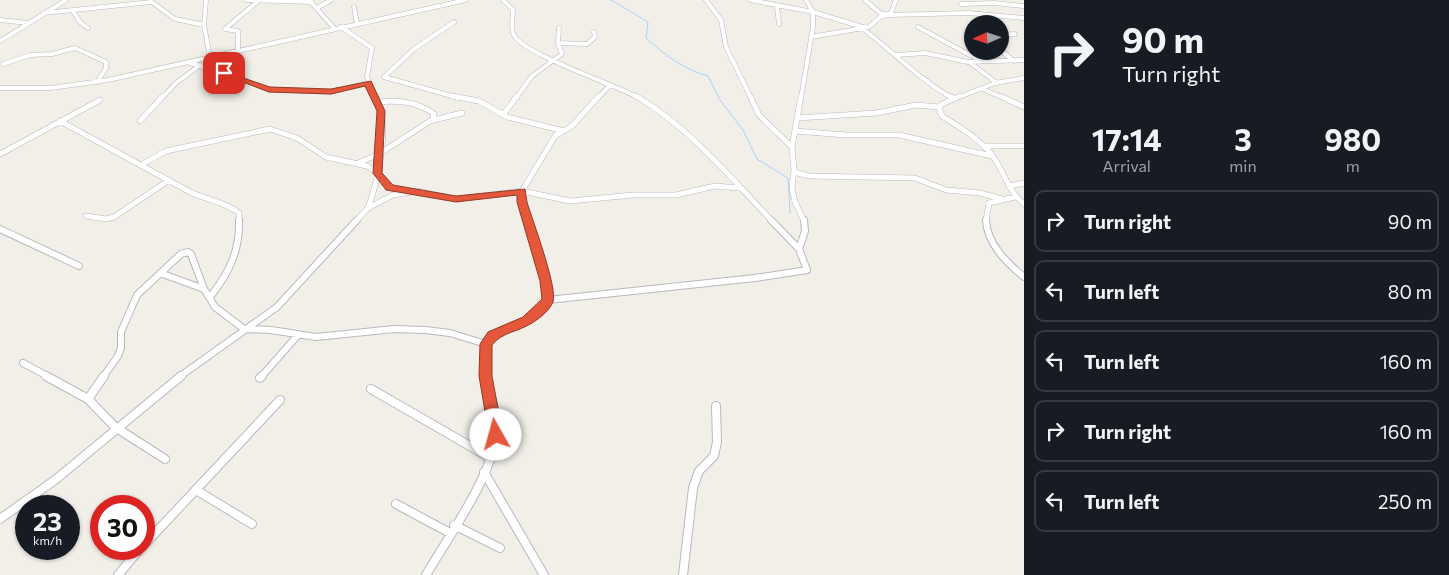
<!DOCTYPE html>
<style>
:root{--surface:#171b24;--page:#242831;--text:#f1f3f6;--muted:#9ea1a6;--line:#363941}
body{margin:0;font-family:Commissioner,sans-serif;background:var(--page);color:var(--text);height:100vh;display:flex;flex-direction:column;font-size:19px;white-space:nowrap}
*{box-sizing:border-box;margin:0}
p{font-size:16px;color:var(--muted)}
.icon{flex:none;width:28px;height:28px;fill:none;stroke:currentColor;stroke-width:2;stroke-linecap:round;stroke-linejoin:round}
.map{position:relative;flex:1;overflow:hidden}
.drawer{display:flex;flex-direction:column;background:var(--surface);width:425px}
.drawer>*{flex:none}
.guide{background:#171b24;color:var(--text);overflow:hidden}
.needle{width:32px;rotate:267deg}
.controls{position:absolute;left:964px;top:15px;display:grid;gap:10px}
.controls a{display:grid;place-items:center;width:45px;height:45px;border-radius:50%;background:var(--surface);box-shadow:0 1px 4px #0004;font-size:25px}
.speed{position:absolute;left:15px;top:495px;display:flex;gap:10px;font-size:25px;font-weight:700;text-align:center}
.speed>*{display:grid;place-content:center;width:65px;height:65px;border-radius:50%;background:var(--surface);box-shadow:0 1px 4px #0004;line-height:1}
.speed small{font-size:12px;font-weight:400}
.speed .limit{border:8px solid #d22;background:#fff;color:#111}
.pin{position:absolute;display:grid;place-items:center;width:42px;height:42px;color:#fff;margin:-21px;border-radius:10px;box-shadow:0 2px 8px #0006}
.me{position:absolute;width:55px;margin:-28px;rotate:353deg;stroke-linejoin:round;filter:drop-shadow(0 0 4px #0008)}
.turn{display:flex;align-items:center;gap:18px;height:105px;padding:0 15px;font-size:22px}
.turn .icon{width:65px;height:65px;stroke-width:2.5}
.turn b{display:block;font-size:35px;line-height:42px}
.eta{display:flex;justify-content:space-evenly;align-items:center;height:85px;text-align:center}
.eta b{font-size:30px;font-weight:700;line-height:35px}
ul{padding:0;list-style:none}
li{display:flex;align-items:center;gap:15px;height:62px;margin:0 10px 8px;padding:0 5px;border:2px solid var(--line);border-radius:10px}
li div{flex:1}
li b{display:block;font-size:19px}
li em{font-style:normal}
main{display:flex;flex:1;min-height:0}
.map>svg:first-child{display:block}
.lines{fill:none;stroke-linecap:round;stroke-linejoin:round}
.stream{stroke:#acd2fc;stroke-width:1}
.minor-far3-casing{stroke:#b8b9be;stroke-width:5}
.minor-far2-casing{stroke:#b8b9be;stroke-width:6}
.minor-far1-casing{stroke:#b8b9be;stroke-width:8}
.minor-casing{stroke:#b8b9be;stroke-width:10}
.minor-far3{stroke:#fff;stroke-width:4}
.minor-far2{stroke:#fff;stroke-width:5}
.minor-far1{stroke:#fff;stroke-width:6}
.minor{stroke:#fff;stroke-width:8}
.route{fill:#e4573a;stroke:#943926}
</style>
<main>
<div class="map">
<svg width="1024" height="575" viewBox="0 0 1024 575">
<rect width="100%" height="100%" fill="#f1efe8"/>
<g class="lines">
<!-- stream -->
<path class="stream" d="M611 0 648 22 646 38C665 55 683 69 708 76L720 100 743 130 757 159 788 178 790 213"/>
<defs>
<path id="minor-far3" d="M206 0 204 25 210 57
M246 0 312 2
M309 0 334 28
M503 0 513 10C513 17 511 26 513 33 518 53 617 85 639 98
M706 0 721 20 726 47 751 98
M750 0 813 12 866 28
M865 0 880 13 889 15 968 13 1024 18
M961 4 994 3 1024 6
M354 7 357 24
M777 7 779 24
M317 8 331 0
M73 11 80 22 88 28
M44 13 152 2 175 19 204 25
M0 20 28 23
M454 22 414 49 384 77 459 98
M341 27 372 48 367 76 376 98
M918 27 981 61
M862 28C892 51 919 79 952 98
M1000 35 1015 34
M811 37 869 27 880 17 891 13 896 0
M0 41 66 0
M558 43 587 44 595 37 594 32
M238 50V31L225 29 257 2
M1000 50 1014 61
M896 55 925 53 968 62 1024 60
M969 62 997 83
M190 63 234 76 269 90 331 92 368 83
M3 64 30 55 52 54 75 48 106 62V68L97 82
M0 88H51L108 80 466 0
M983 89 1003 98
M162 98 176 83 200 65
M516 98 532 76 562 54 558 43 559 28
M598 98 610 85
M801 98 813 27V12L806 0
M957 98 995 83 1024 78"/>
<path id="minor-far2" d="M452 96 479 101 507 117 564 131
M636 96C689 127 730 177 772 221
M750 96 759 115 792 147
M801 96 792 147 794 170 792 188 795 202 804 221
M950 96 954 99
M960 96 942 104 939 108 942 116C959 127 979 138 992 155 1004 171 1008 191 1024 204
M1000 96 1024 107
M379 102C398 100 418 102 434 114L433 120
M503 115 517 96
M797 118 876 113 916 105 939 107
M60 121 190 192C205 199 228 203 239 213V221
M140 121 163 96
M795 131 846 135H899L992 156
M984 146H1024
M0 154 100 100
M356 164 379 154 430 121 462 113
M141 165 166 151 270 129 297 138 326 157 367 166 377 173 390 188 404 191
M794 172 809 176 915 178 946 190 980 193 1002 199
M1009 186 1024 183
M368 208C378 181 391 123 376 96
M86 216 106 219 114 217 169 180
M356 221 368 208 393 195 417 191 456 199 522 191 570 201 633 195H676L715 186 739 188
M528 221 522 202V191L555 136 572 126 599 96
M986 221 989 203 1015 197"/>
<path id="minor-far1" d="M771 220 799 249
M986 220C987 244 1007 263 1024 277
M0 229 79 266
M160 273 204 289 215 307 244 329 271 330 316 337 394 329 425 330 450 333 486 344
M210 297C229 273 240 251 239 220
M548 300 755 278 807 270 799 249 805 231 804 220
M23 363 49 377
M103 377 118 356 121 348V332L137 295 181 254 188 252 191 254 204 289
M179 377 277 307 357 220
M261 377 298 335
M485 377C474 310 527 341 547 301L543 268 528 220"/>
<path id="minor" d="M46 376 88 399
M104 376 88 399 115 427 165 459
M260 378 262 376
M371 389 489 457
M484 472 544 575
M196 490 252 524
M396 504 450 533
M0 519 55 480 181 376
M454 525 500 548
M144 545 280 400
M118 575 140 549
M426 575C448 537 490 480 496 436 499 416 489 395 485 376
M683 575 693 488 699 471 714 456 717 442 716 406"/>
</defs>
<!-- minor-far3 casing -->
<use href="#minor-far3" class="minor-far3-casing"/>
<!-- minor-far2 casing -->
<use href="#minor-far2" class="minor-far2-casing"/>
<!-- minor-far1 casing -->
<use href="#minor-far1" class="minor-far1-casing"/>
<!-- minor casing -->
<use href="#minor" class="minor-casing"/>
<!-- minor-far3 -->
<use href="#minor-far3" class="minor-far3"/>
<!-- minor-far2 -->
<use href="#minor-far2" class="minor-far2"/>
<!-- minor-far1 -->
<use href="#minor-far1" class="minor-far1"/>
<!-- minor -->
<use href="#minor" class="minor"/>
</g>
<!-- route -->
<path class="route" d="M222 71 270 87 331 89 371 81 385 111 382 173 393 185 456 196 525 189 527 202C532 219 558 288 553 302 549 311 540 318 532 323 518 332 502 332 492 345V376L503 435 501 440 496 442 491 440 489 435 479 376 480 344 488 332 523 317 542 299 540 281 517 202V195L456 202 386 190 373 173 377 111 365 86 331 94 269 92 222 74Z"/>
</svg>
<div class="controls">
<a><svg class="needle" viewBox="-14 -14 28 28"><path d="M0-13l5 13h-10z" fill="#e53935"/><path d="M0 13l5-13h-10z" fill="#9ea1a6"/></svg></a>
</div>
<div class="speed"><div>23<small>km/h</small></div><div class="limit">30</div></div>
<div class="pin" style="left:224px;top:73px;background:#d93025"><svg class="icon" aria-label="arrive" viewBox="0 0 24 24"><path d="M6 21V4h12l-3 4 3 4H6"/></svg></div>
<svg class="me" style="left:496px;top:435px" viewBox="-20 -20 40 40"><circle r="19" fill="#fff"/><path d="M0-13L10 11 0 6-10 11z" fill="#e4573a"/></svg>
</div>
<section class="drawer">
<div class="guide">
<div class="turn"><svg class="icon" aria-label="right" viewBox="0 0 24 24"><path d="M7 20v-9h11M14 6l5 5-5 5"/></svg><div><b>90 m</b>Turn right</div></div>
</div>
<div class="eta">
<div><b>17:14</b><p>Arrival</p></div>
<div><b>3</b><p>min</p></div>
<div><b>980</b><p>m</p></div>
</div>
<ul>
<li><svg class="icon" aria-label="right" viewBox="0 0 24 24"><path d="M7 20v-9h11M14 6l5 5-5 5"/></svg><div><b>Turn right</b></div><em>90 m</em></li>
<li><svg class="icon" aria-label="left" viewBox="0 0 24 24"><path d="M17 20v-9H6M10 6l-5 5 5 5"/></svg><div><b>Turn left</b></div><em>80 m</em></li>
<li><svg class="icon" aria-label="left" viewBox="0 0 24 24"><path d="M17 20v-9H6M10 6l-5 5 5 5"/></svg><div><b>Turn left</b></div><em>160 m</em></li>
<li><svg class="icon" aria-label="right" viewBox="0 0 24 24"><path d="M7 20v-9h11M14 6l5 5-5 5"/></svg><div><b>Turn right</b></div><em>160 m</em></li>
<li><svg class="icon" aria-label="left" viewBox="0 0 24 24"><path d="M17 20v-9H6M10 6l-5 5 5 5"/></svg><div><b>Turn left</b></div><em>250 m</em></li>
</ul>
</section>
</main>
